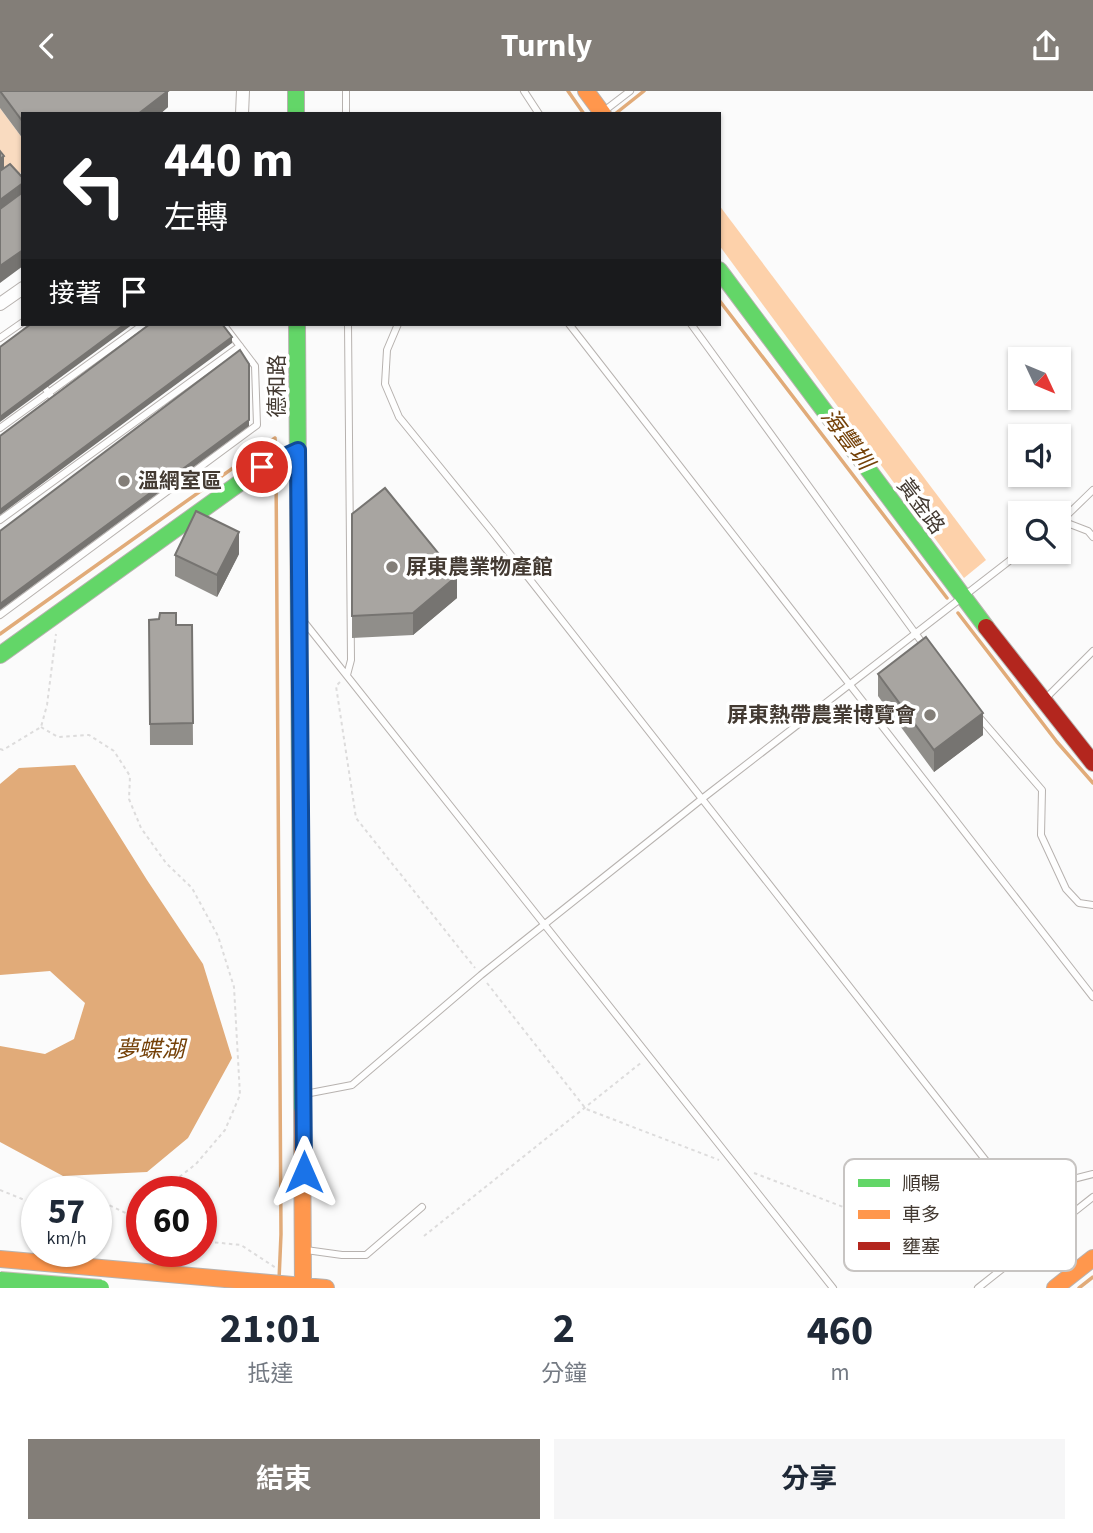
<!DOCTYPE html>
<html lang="zh-TW">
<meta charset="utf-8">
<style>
:root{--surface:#fff;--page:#f6f6f7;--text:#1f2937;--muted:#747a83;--accent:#837e78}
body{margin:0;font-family:"Source Sans 3","Noto Sans TC",sans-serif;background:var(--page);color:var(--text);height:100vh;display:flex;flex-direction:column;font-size:26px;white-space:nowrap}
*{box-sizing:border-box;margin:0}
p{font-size:23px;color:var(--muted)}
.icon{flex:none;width:38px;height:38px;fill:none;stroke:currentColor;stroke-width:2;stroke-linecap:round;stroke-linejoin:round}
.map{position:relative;height:1197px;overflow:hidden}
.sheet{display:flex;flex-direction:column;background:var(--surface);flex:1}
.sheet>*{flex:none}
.hud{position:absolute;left:21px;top:21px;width:700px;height:214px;border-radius:0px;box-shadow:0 2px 5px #0004;background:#202124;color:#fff;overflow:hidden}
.needle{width:46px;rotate:134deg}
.controls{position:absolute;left:1008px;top:256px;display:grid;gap:14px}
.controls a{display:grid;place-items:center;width:63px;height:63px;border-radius:0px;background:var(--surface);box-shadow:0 2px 5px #0004;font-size:35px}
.speed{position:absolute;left:21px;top:1085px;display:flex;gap:14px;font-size:35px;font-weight:700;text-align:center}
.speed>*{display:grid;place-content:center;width:91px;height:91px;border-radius:50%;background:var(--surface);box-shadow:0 2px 5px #0004;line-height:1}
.speed small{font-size:18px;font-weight:400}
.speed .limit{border:10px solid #d22;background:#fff;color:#111}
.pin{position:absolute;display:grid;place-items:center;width:60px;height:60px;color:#fff;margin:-30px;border:4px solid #fff;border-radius:50%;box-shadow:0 2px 7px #0007}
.me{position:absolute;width:77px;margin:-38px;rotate:0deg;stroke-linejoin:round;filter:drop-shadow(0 0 5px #0008)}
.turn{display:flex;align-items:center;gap:24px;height:147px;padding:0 28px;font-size:32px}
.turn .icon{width:91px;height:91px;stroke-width:2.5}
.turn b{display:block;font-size:49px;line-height:60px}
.then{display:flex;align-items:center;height:66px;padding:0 28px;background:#0003;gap:14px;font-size:26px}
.eta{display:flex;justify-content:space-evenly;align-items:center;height:119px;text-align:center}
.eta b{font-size:42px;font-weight:700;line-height:49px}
.primary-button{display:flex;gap:14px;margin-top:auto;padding:14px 28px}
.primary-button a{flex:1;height:80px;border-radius:0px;background:var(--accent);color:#fff;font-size:28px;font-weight:700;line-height:80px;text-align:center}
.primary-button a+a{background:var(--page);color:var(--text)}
header{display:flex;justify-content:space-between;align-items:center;height:91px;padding:0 28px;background:var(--accent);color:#fff;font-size:32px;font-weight:700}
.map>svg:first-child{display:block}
.green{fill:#f9dbc0}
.forest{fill:#fdd1aa}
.water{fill:#e1ab79}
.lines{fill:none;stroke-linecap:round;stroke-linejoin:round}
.stream{stroke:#e1ab79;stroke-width:3.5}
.lane-casing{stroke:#b7b2af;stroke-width:8}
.street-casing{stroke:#b7b2af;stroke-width:14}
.fast-casing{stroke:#b7b2af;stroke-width:18}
.slow-casing{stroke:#b7b2af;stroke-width:18}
.jam-casing{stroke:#b7b2af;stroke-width:18}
.path{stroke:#dddcdc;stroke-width:2;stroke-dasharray:3.5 3.5;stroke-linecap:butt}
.lane{stroke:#fefefe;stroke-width:6}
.street{stroke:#fefefe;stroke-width:12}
.fast{stroke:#63d668;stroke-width:16}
.slow{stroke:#ff974d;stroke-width:16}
.jam{stroke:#b3261e;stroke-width:16}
.fast-bridge-casing{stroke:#c6bdb6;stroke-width:18;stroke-linecap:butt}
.fast-bridge{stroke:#63d668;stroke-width:16}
.wall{fill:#908e8a}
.shaded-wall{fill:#767471}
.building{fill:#a8a5a1;stroke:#767471;stroke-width:2}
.route-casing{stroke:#114b97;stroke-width:18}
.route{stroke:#1a73e8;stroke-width:12}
.poi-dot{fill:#837e78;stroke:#fff;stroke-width:2.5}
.labels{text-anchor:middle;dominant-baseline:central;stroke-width:7;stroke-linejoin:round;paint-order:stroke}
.street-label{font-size:21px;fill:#433a32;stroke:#fff}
.poi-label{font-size:21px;font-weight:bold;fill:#433a32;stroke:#fff;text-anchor:start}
.water-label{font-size:23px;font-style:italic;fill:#744108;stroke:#fff}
.key{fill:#fff;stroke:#c7c4c2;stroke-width:2}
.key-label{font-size:19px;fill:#433a32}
</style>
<header><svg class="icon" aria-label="back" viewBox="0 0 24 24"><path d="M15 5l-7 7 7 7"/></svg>Turnly<svg class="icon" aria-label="share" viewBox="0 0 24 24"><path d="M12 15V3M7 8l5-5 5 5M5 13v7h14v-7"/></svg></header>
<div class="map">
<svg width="1093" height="1197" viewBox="0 0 1093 1197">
<rect width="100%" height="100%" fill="#fbfbfb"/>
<!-- green -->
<path class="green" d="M0 17 23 48V80L10 89 0 75Z"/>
<!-- forest -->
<path class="forest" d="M719 114 986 469 964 487 719 154Z"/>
<!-- water -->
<path class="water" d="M75 674 147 789 203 873 232 967 188 1047 147 1081 63 1085 0 1051V955L45 963 74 948 85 912 50 880 0 884V693L19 677Z"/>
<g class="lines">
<!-- stream -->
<path class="stream" d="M568 0 584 23
M615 23 644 0
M719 209 947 507
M275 347 276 363
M276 374 281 1143 279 1189
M958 522 1057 651 1093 692
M0 543 275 347
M1079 1197 1093 1186"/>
<defs>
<path id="lane" d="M346 0V23
M524 0 539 23
M604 20 630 0
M398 233 387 259 385 293 399 326 491 439 994 1080 1038 1097 1093 1083
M569 233 1093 906
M691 233 926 557
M0 247 23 231
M42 293 56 312
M0 337 144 233
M0 429 240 255
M1062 430 1088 440 1093 446
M1059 432 1093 399
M0 524 257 334 255 275 223 233
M305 532 833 1197
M347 584 351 569 348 233
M1045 608 1093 560
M980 627 1042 699 1041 744 1066 798 1079 812 1093 814
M305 1003 352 994 481 884 703 707 1022 460
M306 1159 342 1164H366L422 1116
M978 1197 1093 1106"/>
<path id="street" d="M242 23 243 0
M0 213 23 197"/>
<path id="fast" d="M296 0V23
M719 179 986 536
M297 233 302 1021
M0 564 266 373 298 359"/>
<path id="slow" d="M586 0 603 23
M302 1021 303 1197
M0 1168 326 1197
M1055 1197 1093 1167"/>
<path id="jam" d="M986 536 1093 672"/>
</defs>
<!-- lane casing -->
<use href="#lane" class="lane-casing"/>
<!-- street casing -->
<use href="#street" class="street-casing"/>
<!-- fast casing -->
<use href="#fast" class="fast-casing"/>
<!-- slow casing -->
<use href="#slow" class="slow-casing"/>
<!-- jam casing -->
<use href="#jam" class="jam-casing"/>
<!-- path -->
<path class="path" d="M340 591 336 595 356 727 475 877
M41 636 58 646 89 644 114 660 130 685 129 708 141 737 166 772 192 797 218 845 234 896 240 1004 225 1039 196 1073 160 1101
M0 658 3 659 41 636 47 614 56 543
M487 892 586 1018 719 1069
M754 1082 854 1120
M0 1099 37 1114
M96 1114 107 1113 142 1130
M424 1145 642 971
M201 1150 241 1154 276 1177"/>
<!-- lane -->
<use href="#lane" class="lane"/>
<!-- street -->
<use href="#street" class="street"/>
<!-- fast -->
<use href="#fast" class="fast"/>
<!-- slow -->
<use href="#slow" class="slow"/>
<!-- jam -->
<use href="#jam" class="jam"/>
<defs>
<path id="fast-bridge" d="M0 1189 101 1197"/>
</defs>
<!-- fast-bridge casing -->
<use href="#fast-bridge" class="fast-bridge-casing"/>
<!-- fast-bridge -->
<use href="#fast-bridge" class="fast-bridge"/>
</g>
<!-- wall -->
<path class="wall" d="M0 0 168 16 160 23H23V48L0 17Z
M352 423 457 507 413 544 352 547Z
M239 463 217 506 175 485V464Z
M159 528 176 534H192L193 654H150L149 529Z
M878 583 983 644 934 681 878 605Z"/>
<!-- shaded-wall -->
<path class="shaded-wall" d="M168 0V16L160 23H138Z
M4 65V81L0 85V68Z
M23 92V108L0 126V109Z
M23 159V175L0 192V175Z
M125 233H133L0 331V326Z
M232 246V252L0 424V419Z
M249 329V335L0 519V513Z
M239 441V463L217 506V484Z
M457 485V507L413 544V522Z
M983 622V644L934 681V659Z"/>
<!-- building -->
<path class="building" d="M0 0H168L138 23H23V31Z
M0 60 4 65 0 68Z
M10 73 23 87V92L0 109V80Z
M23 101V159L0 175V118Z
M31 233H125L0 326V256Z
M150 233H222L232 246 0 419V345Z
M240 259 249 273V329L0 513V440Z
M385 397 457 485 413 522 352 525V423Z
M196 420 239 441 217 484 175 464Z
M160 522H176V534H192L193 632 150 633 149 529 159 528Z
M926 546 983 622 934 659 878 583Z"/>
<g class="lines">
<defs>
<path id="route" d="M262 376 298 359 304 1081"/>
</defs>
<!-- route casing -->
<use href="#route" class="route-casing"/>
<!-- route -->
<use href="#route" class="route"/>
</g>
<!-- markers -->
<g class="poi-dot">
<circle cx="124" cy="390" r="7"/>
<circle cx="392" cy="476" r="7"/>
<circle cx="930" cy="624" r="7"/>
</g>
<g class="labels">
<!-- street labels -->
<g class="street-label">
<text transform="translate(277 295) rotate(-90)">德和路</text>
<text transform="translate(921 415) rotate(53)">黃金路</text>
</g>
<!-- poi labels -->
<g class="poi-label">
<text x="138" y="390">溫網室區</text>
<text x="406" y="476">屏東農業物產館</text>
<text x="916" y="624" text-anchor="end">屏東熱帶農業博覽會</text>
</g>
<!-- water labels -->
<g class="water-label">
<text transform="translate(847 348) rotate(53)">海豐圳</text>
<text x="150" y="958">夢蝶湖</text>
</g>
</g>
<!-- legend -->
<rect x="844" y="1068" width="232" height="112" rx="10" class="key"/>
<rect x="858" y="1088" width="32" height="8" fill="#63d668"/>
<rect x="858" y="1119" width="32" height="9" fill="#ff974d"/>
<rect x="858" y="1151" width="32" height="8" fill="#b3261e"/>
<g class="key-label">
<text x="902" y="1099">順暢</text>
<text x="902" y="1130">車多</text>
<text x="902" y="1162">壅塞</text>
</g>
</svg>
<div class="controls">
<a><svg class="needle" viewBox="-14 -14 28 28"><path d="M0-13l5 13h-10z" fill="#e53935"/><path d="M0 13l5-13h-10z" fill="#747a83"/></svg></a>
<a><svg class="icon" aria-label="sound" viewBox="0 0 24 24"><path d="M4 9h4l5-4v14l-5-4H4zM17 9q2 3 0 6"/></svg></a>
<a><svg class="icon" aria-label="search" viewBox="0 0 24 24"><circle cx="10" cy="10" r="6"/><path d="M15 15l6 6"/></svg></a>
</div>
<div class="speed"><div>57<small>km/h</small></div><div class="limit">60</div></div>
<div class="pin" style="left:262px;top:376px;background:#d93025"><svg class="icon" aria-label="arrive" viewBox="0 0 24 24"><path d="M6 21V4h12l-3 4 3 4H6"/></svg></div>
<svg class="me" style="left:304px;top:1081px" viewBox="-20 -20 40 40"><path d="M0-17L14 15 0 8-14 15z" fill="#1a73e8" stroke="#fff" stroke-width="4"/></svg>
<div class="hud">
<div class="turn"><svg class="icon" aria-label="left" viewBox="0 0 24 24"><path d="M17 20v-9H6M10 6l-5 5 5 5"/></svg><div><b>440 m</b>左轉</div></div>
<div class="then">接著<svg class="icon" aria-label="arrive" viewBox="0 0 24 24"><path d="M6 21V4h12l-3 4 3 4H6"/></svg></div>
</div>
</div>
<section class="sheet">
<div class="eta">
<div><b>21:01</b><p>抵達</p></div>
<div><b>2</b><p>分鐘</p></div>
<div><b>460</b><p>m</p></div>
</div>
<div class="primary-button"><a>結束</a><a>分享</a></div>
</section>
